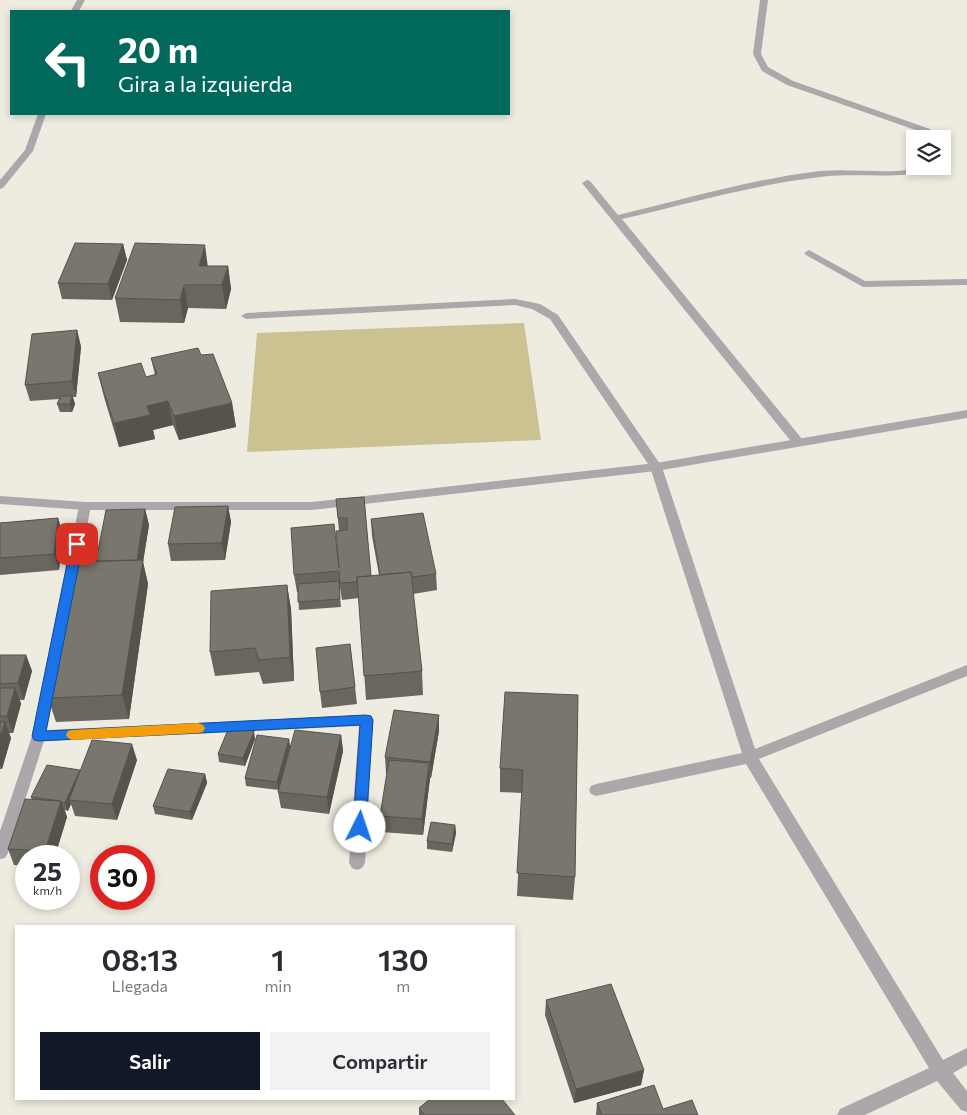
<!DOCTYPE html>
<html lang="es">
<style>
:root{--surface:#fff;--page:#f2f2f3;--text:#2b2b33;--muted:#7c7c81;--accent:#111827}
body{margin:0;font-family:Commissioner,sans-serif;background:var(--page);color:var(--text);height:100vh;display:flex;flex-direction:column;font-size:19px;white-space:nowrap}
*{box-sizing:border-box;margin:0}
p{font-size:16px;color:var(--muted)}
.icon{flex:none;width:28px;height:28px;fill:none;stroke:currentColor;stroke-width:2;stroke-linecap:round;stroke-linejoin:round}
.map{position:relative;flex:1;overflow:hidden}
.side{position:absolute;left:15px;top:925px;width:500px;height:175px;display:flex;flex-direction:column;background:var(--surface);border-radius:0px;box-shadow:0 2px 8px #0003}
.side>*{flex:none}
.guide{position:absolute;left:10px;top:10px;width:500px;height:105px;border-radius:0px;box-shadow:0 2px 8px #0003;background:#00695c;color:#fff;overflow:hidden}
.buttons{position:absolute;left:906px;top:130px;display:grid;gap:10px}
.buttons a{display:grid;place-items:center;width:45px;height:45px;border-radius:0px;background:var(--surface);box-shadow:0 2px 8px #0003;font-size:25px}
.speed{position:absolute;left:15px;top:845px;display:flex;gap:10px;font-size:25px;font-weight:700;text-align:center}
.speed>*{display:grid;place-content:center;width:65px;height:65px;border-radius:50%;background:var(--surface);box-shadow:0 2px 8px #0003;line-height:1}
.speed small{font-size:12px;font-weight:400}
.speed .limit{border:8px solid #d22;background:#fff;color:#111}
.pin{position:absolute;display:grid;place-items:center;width:42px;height:42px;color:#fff;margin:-21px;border-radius:10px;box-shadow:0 2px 8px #0006}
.me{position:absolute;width:55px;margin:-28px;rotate:4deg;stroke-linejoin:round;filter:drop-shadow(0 0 4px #0008)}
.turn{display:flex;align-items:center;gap:18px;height:105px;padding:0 25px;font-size:22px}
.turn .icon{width:65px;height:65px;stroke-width:2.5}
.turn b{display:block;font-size:35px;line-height:42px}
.eta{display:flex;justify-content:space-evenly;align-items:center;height:85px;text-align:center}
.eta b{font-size:30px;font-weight:600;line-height:35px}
.button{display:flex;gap:10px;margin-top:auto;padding:10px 25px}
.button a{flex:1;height:58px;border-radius:0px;background:var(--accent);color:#fff;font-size:20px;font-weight:600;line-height:58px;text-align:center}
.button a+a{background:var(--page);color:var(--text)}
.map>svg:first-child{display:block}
.green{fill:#cbc191}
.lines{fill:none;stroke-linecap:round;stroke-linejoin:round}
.service{fill:#aba7aa;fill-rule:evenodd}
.minor{fill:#aba7aa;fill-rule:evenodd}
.tertiary{fill:#aba7aa;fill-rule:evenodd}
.wall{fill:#68665e}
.shaded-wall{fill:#55534c}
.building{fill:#79776d;stroke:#55534c}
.route{fill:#1a73e8;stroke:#114b97}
.slow{fill:#f59e0b}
</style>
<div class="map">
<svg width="967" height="1115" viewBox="0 0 967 1115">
<rect width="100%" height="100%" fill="#eeece0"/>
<!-- green -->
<path class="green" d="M524 323 541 440 247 452 257 333Z"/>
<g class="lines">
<!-- service -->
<path class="service" d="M809 250 865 281 967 279V285L863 287 806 255 804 253Z"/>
<!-- minor -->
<path class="minor" d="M77 0H85L79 11H71Z
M760 0H768L761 54 768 67 793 81 930 129 937 139H928L924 133 787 85 762 71 753 54Z
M38 114H46L33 151 3 188 0 189V180L25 150Z
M942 148 946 151V155L942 158Z
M942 165 944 166 942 168C902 181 862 172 820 177 753 185 687 204 622 219L802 439 804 442 802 445H794L582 183 587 180 590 181 618 215C685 199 752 179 820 171 846 169 871 172 897 171 912 170 927 166 942 166Z
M515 299 540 304 558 315 662 467 755 749 967 665V676L759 759 943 1060 967 1048V1065L953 1073 967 1091V1112L961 1110 937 1081 865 1115H837L840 1109 929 1068 746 764 596 796 591 794 589 790 591 786 596 784 742 753 650 467 550 319 532 309 515 305 246 319 241 316 246 313Z
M85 502 91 506 47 730 366 715 371 716 373 720 365 863 362 868 357 870 352 868 349 863 359 726 44 741 8 853 5 858 0 859V831L32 736 79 506Z"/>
<!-- tertiary -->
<path class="tertiary" d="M967 410V418L656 471 312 510H85L0 504V496L85 502H312L656 463Z"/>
</g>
<!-- wall -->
<path class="wall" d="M123 244 127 260 112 300 62 299 58 283Z
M208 266H228L231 289 226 309 188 308 184 323 120 322 115 298Z
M77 330 81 347 76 397H73L75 404 72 412H60L57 404 59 399 30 401 25 385Z
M201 355 232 403 236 427 179 440 173 425 153 430 155 439 119 447 104 397 98 373 146 377 155 375 151 358Z
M364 497 371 576 379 575 372 536 371 519 436 574 437 590 413 594 422 671 423 695 366 700 359 598 342 600 340 588H339L341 607 299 610 298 592H297L294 575 339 568V531L336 499Z
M228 506 231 522 225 560 171 561 168 544Z
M145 509 149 525 143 562 148 584 129 719 56 722 48 698 96 561Z
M58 518 63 535 59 570 0 575V523Z
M287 585 291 609 294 681 263 684 259 672 215 676 210 652Z
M350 644 357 704 322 708 320 692Z
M0 655H26L32 671 24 700H20L21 704 13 733H9L11 738 2 769H0Z
M578 695 575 877 573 900 517 896 522 793 500 792V768Z
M439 731 431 778H430L423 835 381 832 380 816 387 773H386L385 757Z
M341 735 343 751 329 814 281 808 278 792Z
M255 739 245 766 219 762 218 754Z
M289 739 290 747 279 790 246 786 245 778Z
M137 760 117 820 75 816 71 804 68 811 65 810 67 817 55 856H26V866L14 865 8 849 32 800 31 797Z
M205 774 207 783 192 820 155 814 153 806Z
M455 825 456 833 452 852 427 849V841Z
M546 1000 644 1070 641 1085 574 1103 545 1015Z
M597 1103 663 1109 698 1115H596Z
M419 1108 515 1115H419Z"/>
<!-- shaded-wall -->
<path class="shaded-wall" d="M123 244 127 260 112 300 108 284Z
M205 245 208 268 199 266Z
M228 266 231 289 226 309 222 285Z
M184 285 188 308 184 323 180 300Z
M77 330 81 347 76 397 72 381Z
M72 396 75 404 72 412 70 404Z
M168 401 173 425 153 430 155 439 119 447 114 423 147 406Z
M232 403 236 427 179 440 174 416Z
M228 506 231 522 225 560 222 543Z
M145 509 149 525 143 562 148 584 129 719 122 695 137 562Z
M58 518 63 535 59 570 54 554Z
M287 585 291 609 294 681 290 657Z
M26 655 32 671 24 700 18 683Z
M15 688 21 704 13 733 7 716Z
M439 715V731L431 778 430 762Z
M5 722 11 738 2 769 0 764V738Z
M254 731 255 739 245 766 243 758Z
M341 735 343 751 329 814 327 797Z
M289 739 290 747 279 790 277 782Z
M132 744 137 760 117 820 112 804Z
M429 763 430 779 423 835 422 819Z
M80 770 83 779 69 800 71 804 68 811 65 803Z
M205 774 207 783 192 820 190 812Z
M61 801 67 817 55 856H47L45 851Z
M455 825 456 833 452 852V844Z
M644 1070 641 1085 574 1103 576 1089Z"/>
<!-- building -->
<path class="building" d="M75 243 123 244 108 284 58 283Z
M135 243 205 245 199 266H228L222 285H184L180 300 115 298Z
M77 330 72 381 25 385 32 334Z
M198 348 201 355 213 354 232 403 174 416 168 401 147 406 150 415 114 423 98 373 141 363 146 377 157 374 151 358Z
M61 396H72L70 404H57Z
M364 497 371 576 357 577V582L340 583 339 571 294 575 291 528 334 524 339 568 336 531 347 530V518H338L336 499Z
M228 506 222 543 168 544 175 507Z
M145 509 137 560 96 561 106 510Z
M423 513 436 574 412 577 411 572 380 575 371 519Z
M58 518 54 554 0 558V523Z
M143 560 122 695 48 698 76 562Z
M411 572 422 671 364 676 357 577Z
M339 581 340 599 298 602V584Z
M287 585 290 657 259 660 255 648 210 652 211 591Z
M350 644 355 687 320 692 316 648Z
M0 655H26L18 683 0 684Z
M0 688H15L7 716H0Z
M505 692 578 695 575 877 517 873 523 770 500 768Z
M394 710 439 715 430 762 385 757Z
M0 722H5L0 738Z
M229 727 254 731 243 758 218 754Z
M295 730 341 735 327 797 278 792Z
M257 735 289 739 277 782 245 778Z
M92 740 132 744 112 804 69 800Z
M389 760 429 763 422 819 380 816Z
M47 765 80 770 65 803 61 802V801L31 797Z
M168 769 205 774 190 812 153 806Z
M25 799 61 801 45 851 8 849Z
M431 822 455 825 452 844 427 841Z
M611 984 644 1070 576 1089 546 1000Z
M654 1085 663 1109 692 1100 698 1115H602L597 1103Z
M430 1099H502L515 1115H424L419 1108Z"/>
<!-- route -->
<path class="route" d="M77 540 83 544 46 731 366 715 371 716 373 720 366 827 364 831 360 833 355 831 353 827 360 725 39 741 34 740 32 736 71 544Z"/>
<!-- slow -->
<path class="slow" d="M198 723 203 725 205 728 203 732 198 733 72 740 68 738 66 735 68 731 72 730Z"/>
</svg>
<div class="buttons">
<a><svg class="icon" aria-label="layers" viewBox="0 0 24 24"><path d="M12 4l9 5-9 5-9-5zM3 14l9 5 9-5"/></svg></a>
</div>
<div class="speed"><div>25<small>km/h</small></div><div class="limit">30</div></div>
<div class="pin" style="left:77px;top:544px;background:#d93025"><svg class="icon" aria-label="arrive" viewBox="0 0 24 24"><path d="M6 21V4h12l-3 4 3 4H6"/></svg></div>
<svg class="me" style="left:360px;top:827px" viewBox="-20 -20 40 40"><circle r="19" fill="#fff"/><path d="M0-13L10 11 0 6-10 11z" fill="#1a73e8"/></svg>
<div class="guide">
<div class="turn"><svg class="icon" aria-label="left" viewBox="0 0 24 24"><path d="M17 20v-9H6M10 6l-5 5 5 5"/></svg><div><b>20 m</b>Gira a la izquierda</div></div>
</div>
<section class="side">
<div class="eta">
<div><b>08:13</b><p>Llegada</p></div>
<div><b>1</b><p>min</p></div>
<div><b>130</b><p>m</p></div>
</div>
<div class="button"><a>Salir</a><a>Compartir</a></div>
</section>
</div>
